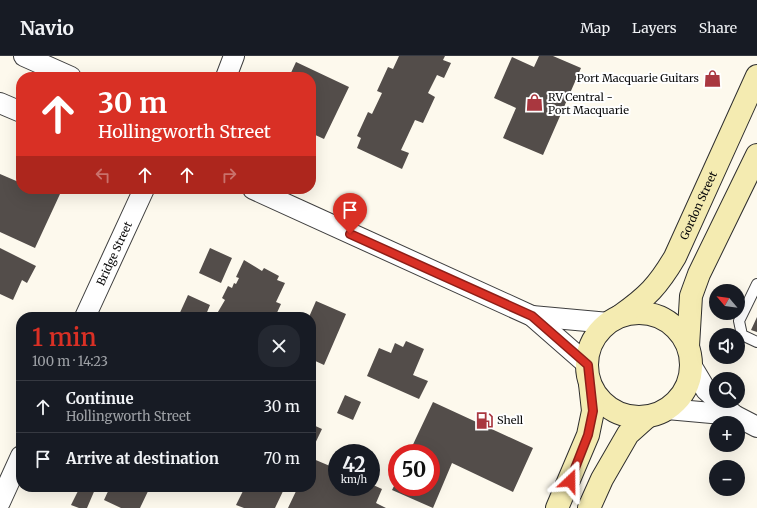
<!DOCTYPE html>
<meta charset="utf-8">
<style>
:root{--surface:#171b24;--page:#242831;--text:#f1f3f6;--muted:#9ea1a6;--line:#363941;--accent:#d93025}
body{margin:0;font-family:Merriweather,serif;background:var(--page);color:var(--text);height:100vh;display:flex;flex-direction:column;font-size:15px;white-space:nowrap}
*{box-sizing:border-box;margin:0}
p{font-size:13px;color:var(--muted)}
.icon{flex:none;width:22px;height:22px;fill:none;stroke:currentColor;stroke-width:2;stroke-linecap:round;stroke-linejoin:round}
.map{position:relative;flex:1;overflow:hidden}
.side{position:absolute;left:16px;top:256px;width:300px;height:180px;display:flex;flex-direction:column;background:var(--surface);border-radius:16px;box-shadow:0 4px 16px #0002}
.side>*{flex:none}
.banner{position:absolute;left:16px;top:16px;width:300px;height:122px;border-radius:16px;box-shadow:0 4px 16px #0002;background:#d93025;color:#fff;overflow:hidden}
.needle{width:26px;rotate:299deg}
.controls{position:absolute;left:709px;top:228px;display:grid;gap:8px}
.controls a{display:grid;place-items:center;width:36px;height:36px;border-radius:50%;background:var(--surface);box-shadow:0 4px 16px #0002;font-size:20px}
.speed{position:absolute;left:328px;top:388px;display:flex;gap:8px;font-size:20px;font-weight:700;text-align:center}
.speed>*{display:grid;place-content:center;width:52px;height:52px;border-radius:50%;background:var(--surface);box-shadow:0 4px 16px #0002;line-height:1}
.speed small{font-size:10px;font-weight:400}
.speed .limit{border:6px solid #d22;background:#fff;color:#111}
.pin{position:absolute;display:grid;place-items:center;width:34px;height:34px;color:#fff;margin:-41px -17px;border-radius:50% 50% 50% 0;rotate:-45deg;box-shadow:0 0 4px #0007}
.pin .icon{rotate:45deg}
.me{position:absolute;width:44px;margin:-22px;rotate:23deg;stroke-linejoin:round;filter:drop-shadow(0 0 3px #0008)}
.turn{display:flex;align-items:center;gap:14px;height:84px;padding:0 16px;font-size:18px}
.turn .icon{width:52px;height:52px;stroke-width:2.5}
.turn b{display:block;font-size:28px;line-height:34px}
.lanes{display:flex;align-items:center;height:38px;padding:0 16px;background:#0003;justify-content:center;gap:20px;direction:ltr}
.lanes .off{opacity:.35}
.round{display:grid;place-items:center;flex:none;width:42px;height:42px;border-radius:16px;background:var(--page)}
.headline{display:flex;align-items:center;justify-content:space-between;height:68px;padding:0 16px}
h1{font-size:24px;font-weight:600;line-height:30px;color:var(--accent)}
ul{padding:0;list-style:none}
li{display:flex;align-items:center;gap:12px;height:52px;padding:0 16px;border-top:1px solid var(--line)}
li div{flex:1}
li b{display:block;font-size:15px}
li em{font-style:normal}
header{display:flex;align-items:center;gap:24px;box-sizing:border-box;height:56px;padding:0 20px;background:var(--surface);border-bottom:1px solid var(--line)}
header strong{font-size:19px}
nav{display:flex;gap:22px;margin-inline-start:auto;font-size:14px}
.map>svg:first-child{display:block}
.building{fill:#534d4a}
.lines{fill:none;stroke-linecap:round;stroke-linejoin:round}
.service-casing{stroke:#3f3f3f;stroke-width:12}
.minor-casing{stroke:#3f3f3f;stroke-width:22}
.secondary-casing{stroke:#2e2e2e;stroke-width:24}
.service{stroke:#fff;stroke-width:10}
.minor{stroke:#fff;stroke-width:20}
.secondary{stroke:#f4ebb1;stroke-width:22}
.route-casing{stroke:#8d1f18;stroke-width:10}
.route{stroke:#d93025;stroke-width:7}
.labels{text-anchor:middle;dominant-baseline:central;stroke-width:4;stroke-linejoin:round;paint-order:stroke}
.poi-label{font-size:11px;fill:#0c0c0c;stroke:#fff;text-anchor:start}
.street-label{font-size:11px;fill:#0c0c0c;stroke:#fff}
</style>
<header>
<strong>Navio</strong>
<nav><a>Map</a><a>Layers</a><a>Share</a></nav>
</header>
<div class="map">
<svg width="757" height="452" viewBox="0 0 757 452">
<rect width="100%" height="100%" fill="#fdf9ed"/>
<!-- building -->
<path class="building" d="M399 0H445L443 4 451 7 444 22 437 19 428 37 435 41 423 67 415 64 401 94 409 97 402 113 357 92 361 82 357 80 368 56 372 58 382 37 377 35 388 11 393 13Z
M539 0H553L581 12 543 99 503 82 516 52 494 42 512 1 534 11Z
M296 6 349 31 324 83 311 77V21H289Z
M0 118 21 127V133H49L60 138 35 192 0 176Z
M0 192 36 210 27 227 22 224 13 244 0 238Z
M210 192 232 202 221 227 199 217Z
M244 204 262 215 264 212 279 220 277 224 285 227 276 246 281 248 275 261H215L225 244 222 242 228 230 232 232 234 227 236 228 239 222 236 221Z
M188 239 210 249 205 261H178Z
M316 245 346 258 324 309 311 303V261H309Z
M757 261V276L751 274Z
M406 285 424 293 413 319 428 325 419 343 367 320 379 292 391 297 395 287 403 291Z
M345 339 361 346 353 364 337 357Z
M433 346 533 392 513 436 452 407 433 452 392 434 397 424V431H431V397H409Z
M311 368 322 373 311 396Z
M311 402 337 413V431H371V428L382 433 376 447 386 452H288L298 431H311Z
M80 431H96L87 452H79L71 449Z
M110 431H150L140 452H121L104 444Z
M245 431H285L275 452H244L236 449Z"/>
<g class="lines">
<defs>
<path id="service" d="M757 228 739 265 742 279 757 286"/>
<g id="minor">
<path d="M24 0 71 21"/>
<path d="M226 21 234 0"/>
<path d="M0 47 21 56"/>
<path d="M253 133 532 260 588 309"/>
<path d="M532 260 609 267"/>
<path id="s1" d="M85 261 144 133"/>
<path d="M691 309 706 334 716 343"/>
<path d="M725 351 734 359 757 371"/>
<path d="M667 353 734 359"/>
<path d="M0 446 21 400"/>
</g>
<g id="secondary">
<circle cx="639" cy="309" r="52"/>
<path id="s2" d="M620 260C647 241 658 230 675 201L757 20"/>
<path d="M688 290 691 240 699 218 757 99"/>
<path d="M557 452 588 379 593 355 590 328"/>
<path d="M589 452 602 423 628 378 647 361"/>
</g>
</defs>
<!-- service casing -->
<use href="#service" class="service-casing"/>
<!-- minor casing -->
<use href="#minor" class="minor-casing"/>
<!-- secondary casing -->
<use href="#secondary" class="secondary-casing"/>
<!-- service -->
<use href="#service" class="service"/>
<!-- minor -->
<use href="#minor" class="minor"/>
<!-- secondary -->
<use href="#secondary" class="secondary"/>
</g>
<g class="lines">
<defs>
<path id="route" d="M350 178 532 260 588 309 593 355 588 379 570 425"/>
</defs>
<!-- route casing -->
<use href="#route" class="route-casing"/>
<!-- route -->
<use href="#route" class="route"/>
</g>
<!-- icons -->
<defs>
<symbol id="shop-bare" viewBox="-9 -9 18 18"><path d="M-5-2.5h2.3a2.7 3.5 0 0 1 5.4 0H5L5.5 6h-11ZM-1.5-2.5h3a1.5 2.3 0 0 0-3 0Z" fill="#a9373f" stroke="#fff" stroke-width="2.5" paint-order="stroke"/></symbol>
<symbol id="fuel-bare" viewBox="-9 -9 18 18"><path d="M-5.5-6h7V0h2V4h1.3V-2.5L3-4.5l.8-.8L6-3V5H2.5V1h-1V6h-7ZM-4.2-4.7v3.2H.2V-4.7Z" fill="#a9373f" stroke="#fff" stroke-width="2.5" paint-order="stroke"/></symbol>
</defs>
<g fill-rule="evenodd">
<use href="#shop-bare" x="700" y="10" width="25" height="25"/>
<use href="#shop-bare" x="522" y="34" width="25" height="25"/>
<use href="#fuel-bare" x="472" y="352" width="25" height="25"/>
</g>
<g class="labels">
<!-- poi labels -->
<g class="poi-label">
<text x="699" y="22" text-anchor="end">Port Macquarie Guitars</text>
<text x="548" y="41">RV Central -<tspan x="548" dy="13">Port Macquarie</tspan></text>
<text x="497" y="364">Shell</text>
</g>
<!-- street labels -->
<g class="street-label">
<text stroke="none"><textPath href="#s2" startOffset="138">Gordon Street</textPath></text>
<text stroke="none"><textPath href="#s1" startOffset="70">Bridge Street</textPath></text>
</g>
</g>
</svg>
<div class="controls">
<a><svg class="needle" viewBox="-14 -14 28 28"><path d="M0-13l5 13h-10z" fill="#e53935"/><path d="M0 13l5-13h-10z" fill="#9ea1a6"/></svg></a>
<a><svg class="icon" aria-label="sound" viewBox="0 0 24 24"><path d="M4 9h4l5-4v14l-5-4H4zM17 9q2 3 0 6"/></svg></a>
<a><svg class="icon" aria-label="search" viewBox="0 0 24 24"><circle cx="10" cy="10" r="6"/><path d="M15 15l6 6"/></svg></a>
<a>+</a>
<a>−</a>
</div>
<div class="speed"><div>42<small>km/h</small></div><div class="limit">50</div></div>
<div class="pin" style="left:350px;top:178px;background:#d93025"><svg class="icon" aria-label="arrive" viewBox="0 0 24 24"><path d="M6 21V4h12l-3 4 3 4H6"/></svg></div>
<svg class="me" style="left:570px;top:425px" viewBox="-20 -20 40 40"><path d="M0-17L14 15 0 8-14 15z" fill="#d93025" stroke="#fff" stroke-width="4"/></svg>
<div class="banner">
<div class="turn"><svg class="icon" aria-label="ahead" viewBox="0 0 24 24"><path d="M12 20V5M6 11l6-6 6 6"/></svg><div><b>30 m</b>Hollingworth Street</div></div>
<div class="lanes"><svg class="icon off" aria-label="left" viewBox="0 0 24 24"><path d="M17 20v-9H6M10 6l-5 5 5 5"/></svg><svg class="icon" aria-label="ahead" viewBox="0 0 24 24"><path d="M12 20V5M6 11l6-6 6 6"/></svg><svg class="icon" aria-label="ahead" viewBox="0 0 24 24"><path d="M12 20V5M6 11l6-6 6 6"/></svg><svg class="icon off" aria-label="right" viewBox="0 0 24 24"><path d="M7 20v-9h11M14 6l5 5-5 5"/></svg></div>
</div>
<section class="side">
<div class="headline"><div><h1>1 min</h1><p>100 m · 14:23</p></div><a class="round"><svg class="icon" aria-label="close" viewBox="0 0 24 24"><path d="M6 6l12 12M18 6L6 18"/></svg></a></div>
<ul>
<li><svg class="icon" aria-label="ahead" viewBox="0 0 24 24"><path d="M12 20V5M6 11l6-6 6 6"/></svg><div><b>Continue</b><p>Hollingworth Street</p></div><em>30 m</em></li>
<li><svg class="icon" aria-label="arrive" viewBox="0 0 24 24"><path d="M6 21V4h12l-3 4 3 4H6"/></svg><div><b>Arrive at destination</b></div><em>70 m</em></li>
</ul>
</section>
</div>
